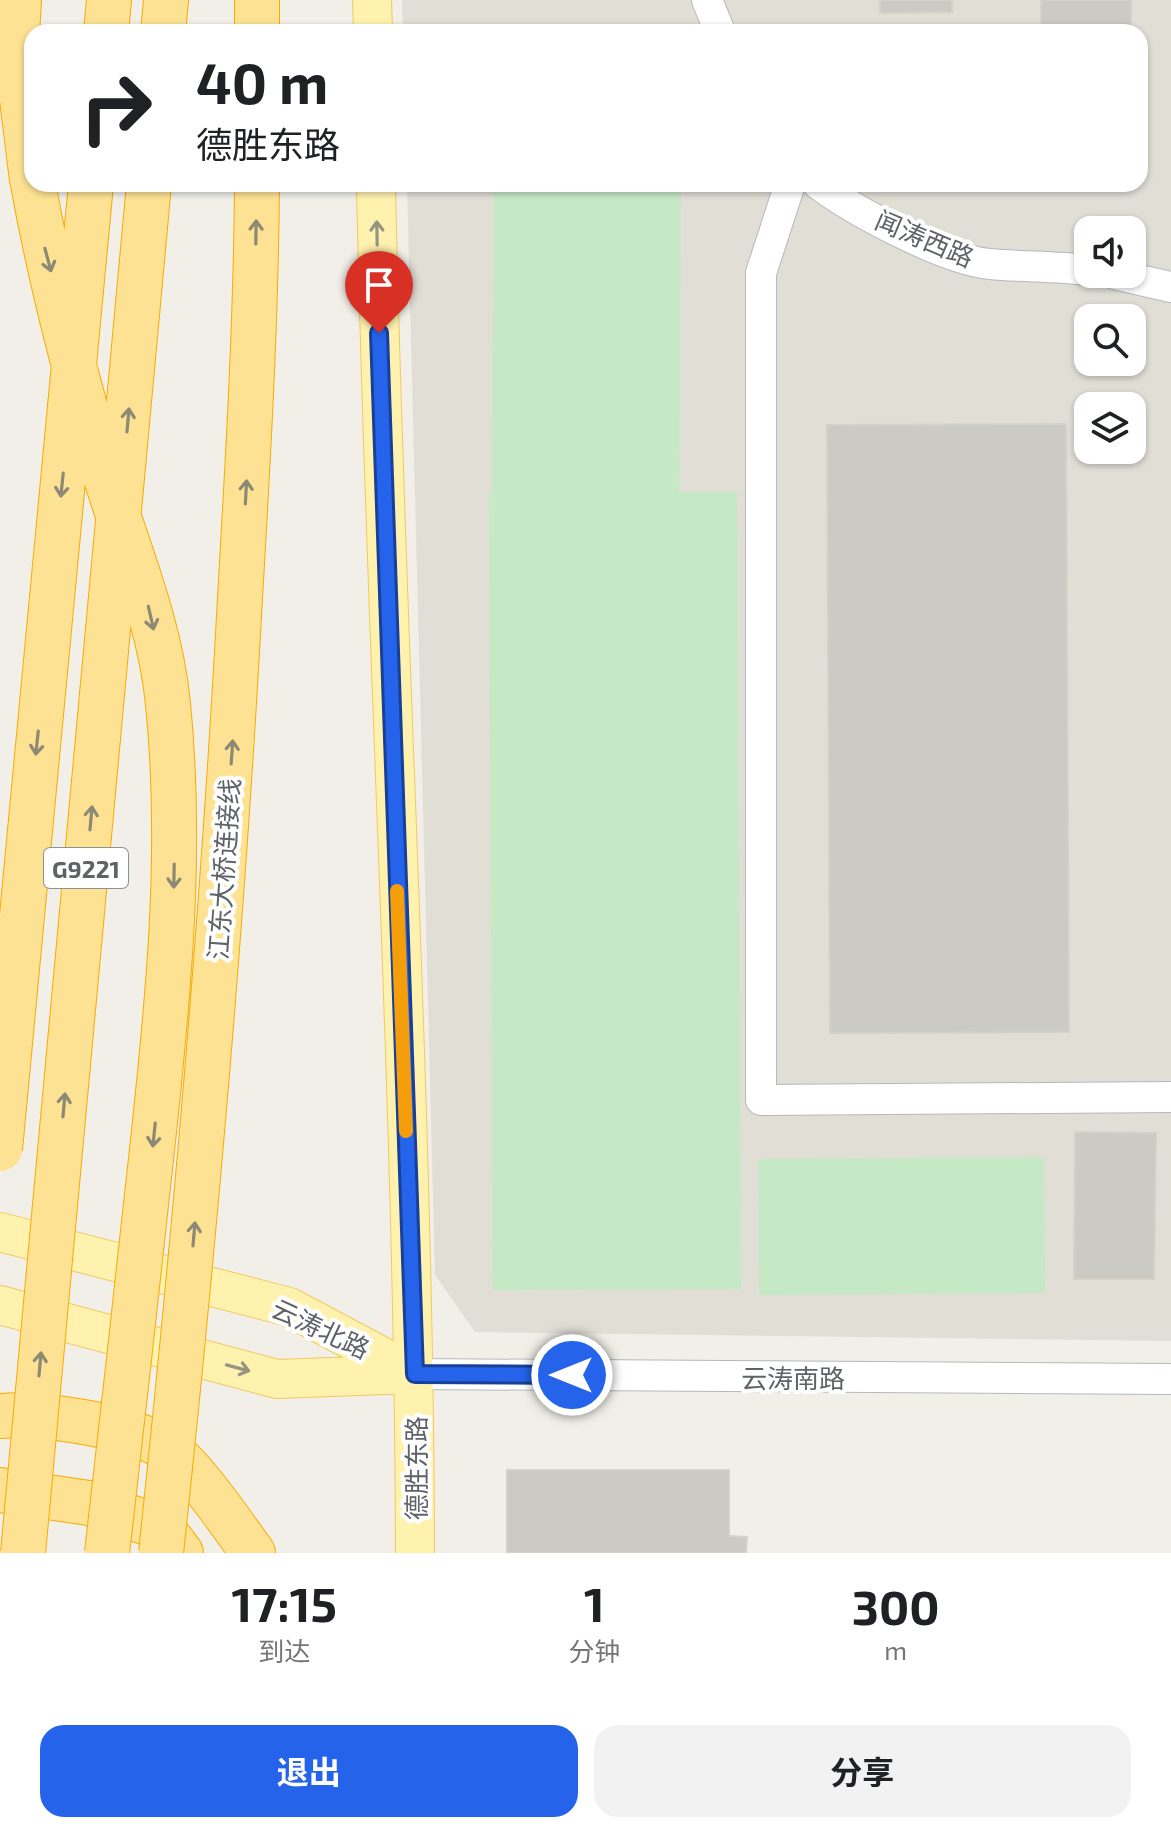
<!DOCTYPE html>
<html lang="zh">
<meta charset="utf-8">
<style>
:root{--surface:#fff;--page:#f2f2f2;--text:#202124;--muted:#757577;--accent:#2563eb}
body{margin:0;font-family:"Exo 2","Noto Sans SC",sans-serif;background:var(--page);color:var(--text);height:100vh;display:flex;flex-direction:column;font-size:30px;white-space:nowrap}
*{box-sizing:border-box;margin:0}
p{font-size:26px;color:var(--muted)}
.icon{flex:none;width:44px;height:44px;fill:none;stroke:currentColor;stroke-width:2;stroke-linecap:round;stroke-linejoin:round}
.map{position:relative;height:1553px;overflow:hidden}
.details{display:flex;flex-direction:column;background:var(--surface);flex:1}
.details>*{flex:none}
.top-card{position:absolute;left:24px;top:24px;width:1124px;height:168px;border-radius:24px;box-shadow:0 2px 6px #0004;background:#fff;color:var(--text);overflow:hidden}
.fabs{position:absolute;left:1074px;top:216px;display:grid;gap:16px}
.fabs a{display:grid;place-items:center;width:72px;height:72px;border-radius:16px;background:var(--surface);box-shadow:0 2px 6px #0004;font-size:40px}
.pin{position:absolute;display:grid;place-items:center;width:68px;height:68px;color:#fff;margin:-82px -34px;border-radius:50% 50% 50% 0;rotate:-45deg;box-shadow:0 0 8px #0007}
.pin .icon{rotate:45deg}
.me{position:absolute;width:88px;margin:-44px;rotate:270deg;stroke-linejoin:round;filter:drop-shadow(0 0 6px #0008)}
.turn{display:flex;align-items:center;gap:28px;height:168px;padding:0 40px;font-size:36px}
.turn .icon{width:104px;height:104px;stroke-width:2.5}
.turn b{display:block;font-size:56px;line-height:68px}
.eta{display:flex;justify-content:space-evenly;align-items:center;height:136px;text-align:center}
.eta b{font-size:48px;font-weight:700;line-height:56px}
.action{display:flex;gap:16px;margin-top:auto;padding:16px 40px}
.action a{flex:1;height:92px;border-radius:24px;background:var(--accent);color:#fff;font-size:32px;font-weight:700;line-height:92px;text-align:center}
.action a+a{background:var(--page);color:var(--text)}
.map>svg:first-child{display:block}
.education{fill:#e1ded6;fill-rule:evenodd}
.green{fill:#c5e8c5}
.building{fill:#cccac5;stroke:#d6d1c6;stroke-width:2}
.lines{fill:none;stroke-linecap:round;stroke-linejoin:round}
.minor-casing{stroke:#b5b8bc;stroke-width:32}
.major-casing{stroke:#f2c960;stroke-width:40}
.highway-casing{stroke:#f9ab00;stroke-width:46}
.minor{stroke:#fff;stroke-width:30}
.major{stroke:#fff2af;stroke-width:38}
.highway{stroke:#fde293;stroke-width:44}
.highway-bridge-casing{stroke:#f9ab00;stroke-width:46;stroke-linecap:butt}
.highway-bridge{stroke:#fde293;stroke-width:44}
.oneway{stroke:#8e8975}
.oneway2{stroke:#979581}
.route-casing{stroke:#184099;stroke-width:20}
.route{stroke:#2563eb;stroke-width:14}
.slow{stroke:#f59e0b;stroke-width:14}
.labels{text-anchor:middle;dominant-baseline:central;stroke-width:8;stroke-linejoin:round;paint-order:stroke}
.shield{fill:#fff;stroke:#8f9295;stroke-width:2}
.shield-label{font-size:24px;font-weight:bold;fill:#5f6368}
.street-label{font-size:26px;fill:#5f6368;stroke:#fff}
</style>
<div class="map">
<svg width="1171" height="1553" viewBox="0 0 1171 1553">
<rect width="100%" height="100%" fill="#f1efe8"/>
<!-- education -->
<path class="education" d="M402 0H1171V1341L475 1332 435 1275 407 184H1140V32H403ZM1088 230H1132V274H1088ZM1088 318H1132V362H1088ZM1088 406H1132V450H1088Z"/>
<!-- green -->
<path class="green" d="M494 184H681L679 492H737L741 1289 493 1290 489 493H492Z
M1044 1157 1045 1293 759 1295 758 1159Z"/>
<!-- building -->
<path class="building" d="M880 0H952V12L880 13Z
M1041 0H1131V32H1041Z
M1066 424 1069 1032 830 1033 827 425Z
M1075 1132 1156 1133 1154 1279H1074Z
M507 1470H729V1536L747 1537 746 1553H507Z"/>
<g class="lines">
<defs>
<path id="minor" d="M707 0 720 32
M790 184 761 273V1100L1171 1097
M818 184C854 211 945 260 990 264 1022 267 1055 266 1088 270
M1114 274 1170 287
M415 1374 1171 1379"/>
<path id="major" d="M372 0 373 32
M376 184C385 640 414 1097 415 1553
M0 1232 289 1307 415 1374
M0 1305 277 1379 412 1374"/>
<path id="highway" d="M19 0 16 51 32 180
M106 32 109 0
M163 32 166 0
M257 32V0
M0 1416C41 1412 132 1426 167 1449 193 1466 234 1527 253 1553
M0 1490 89 1503 162 1528 181 1553"/>
</defs>
<!-- minor casing -->
<use href="#minor" class="minor-casing"/>
<!-- major casing -->
<use href="#major" class="major-casing"/>
<!-- highway casing -->
<use href="#highway" class="highway-casing"/>
<!-- minor -->
<use href="#minor" class="minor"/>
<!-- major -->
<use href="#major" class="major"/>
<!-- highway -->
<use href="#highway" class="highway"/>
<defs>
<path id="highway-bridge" d="M33 184C50 277 74 371 101 462 125 543 160 620 168 704 183 853 168 1002 152 1150 138 1284 122 1419 107 1553
M0 1149 91 184
M23 1553 149 184
M161 1553C195 1235 223 917 240 598 248 460 256 322 257 184"/>
</defs>
<!-- highway-bridge casing -->
<use href="#highway-bridge" class="highway-bridge-casing"/>
<!-- highway-bridge -->
<use href="#highway-bridge" class="highway-bridge"/>
</g>
<!-- one-way arrows -->
<defs><path id="oneway-shaft" d="M-6 0H5M1.5-3L5.5 0L1.5 3" fill="none" stroke-width="1.6" stroke-linecap="round" stroke-linejoin="round" transform="scale(2)"/></defs>
<g class="oneway">
<use href="#oneway-shaft" transform="translate(256 232) rotate(-89)"/>
<use href="#oneway-shaft" transform="translate(48 260) rotate(75)"/>
<use href="#oneway-shaft" transform="translate(128 420) rotate(-85)"/>
<use href="#oneway-shaft" transform="translate(62 485) rotate(96)"/>
<use href="#oneway-shaft" transform="translate(246 492) rotate(-87)"/>
<use href="#oneway-shaft" transform="translate(151 618) rotate(77)"/>
<use href="#oneway-shaft" transform="translate(37 743) rotate(96)"/>
<use href="#oneway-shaft" transform="translate(232 752) rotate(-86)"/>
<use href="#oneway-shaft" transform="translate(91 818) rotate(-85)"/>
<use href="#oneway-shaft" transform="translate(174 876) rotate(91)"/>
<use href="#oneway-shaft" transform="translate(64 1105) rotate(-85)"/>
<use href="#oneway-shaft" transform="translate(154 1135) rotate(96)"/>
<use href="#oneway-shaft" transform="translate(194 1234) rotate(-85)"/>
<use href="#oneway-shaft" transform="translate(40 1364) rotate(-85)"/>
</g>
<g class="oneway2">
<use href="#oneway-shaft" transform="translate(377 233) rotate(-91)"/>
<use href="#oneway-shaft" transform="translate(238 1368) rotate(15)"/>
</g>
<g class="lines">
<defs>
<path id="route" d="M379 333 415 1374 572 1375"/>
</defs>
<!-- route casing -->
<use href="#route" class="route-casing"/>
<!-- route -->
<use href="#route" class="route"/>
<!-- slow -->
<path class="slow" d="M397 891 406 1131"/>
</g>
<g class="labels">
<!-- shield labels -->
<rect class="shield" x="44" y="848" width="84" height="40" rx="6"/>
<g class="shield-label">
<text x="86" y="868">G9221</text>
</g>
<!-- street labels -->
<g class="street-label">
<text transform="translate(925 238) rotate(23)">闻涛西路</text>
<text transform="translate(223 869) rotate(-86)">江东大桥连接线</text>
<text transform="translate(321 1328) rotate(25)">云涛北路</text>
<text x="793" y="1377">云涛南路</text>
<text transform="translate(415 1468) rotate(-90)">德胜东路</text>
</g>
</g>
</svg>
<div class="fabs">
<a><svg class="icon" aria-label="sound" viewBox="0 0 24 24"><path d="M4 9h4l5-4v14l-5-4H4zM17 9q2 3 0 6"/></svg></a>
<a><svg class="icon" aria-label="search" viewBox="0 0 24 24"><circle cx="10" cy="10" r="6"/><path d="M15 15l6 6"/></svg></a>
<a><svg class="icon" aria-label="layers" viewBox="0 0 24 24"><path d="M12 4l9 5-9 5-9-5zM3 14l9 5 9-5"/></svg></a>
</div>
<div class="pin" style="left:379px;top:333px;background:#d93025"><svg class="icon" aria-label="arrive" viewBox="0 0 24 24"><path d="M6 21V4h12l-3 4 3 4H6"/></svg></div>
<svg class="me" style="left:572px;top:1375px" viewBox="-20 -20 40 40"><circle r="17" fill="#2563eb" stroke="#fff" stroke-width="3"/><path d="M0-11L8 9 0 5-8 9z" fill="#fff"/></svg>
<div class="top-card">
<div class="turn"><svg class="icon" aria-label="right" viewBox="0 0 24 24"><path d="M7 20v-9h11M14 6l5 5-5 5"/></svg><div><b>40 m</b>德胜东路</div></div>
</div>
</div>
<section class="details">
<div class="eta">
<div><b>17:15</b><p>到达</p></div>
<div><b>1</b><p>分钟</p></div>
<div><b>300</b><p>m</p></div>
</div>
<div class="action"><a>退出</a><a>分享</a></div>
</section>
